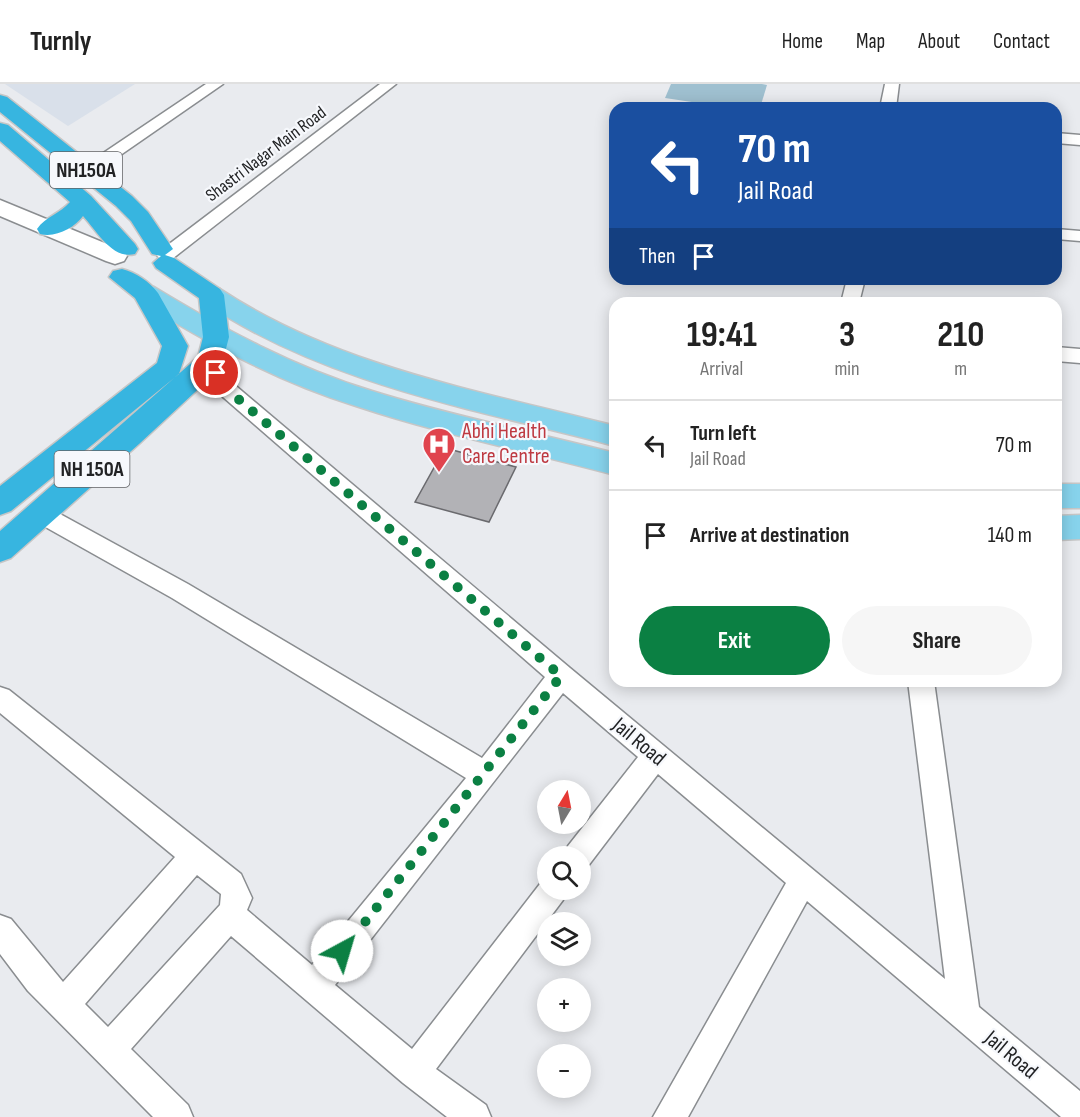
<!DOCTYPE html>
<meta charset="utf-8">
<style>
:root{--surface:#fff;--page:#f6f6f6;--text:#222;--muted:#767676;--line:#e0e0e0;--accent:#0b8043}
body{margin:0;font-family:"Sofia Sans Condensed",sans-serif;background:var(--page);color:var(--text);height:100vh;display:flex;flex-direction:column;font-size:22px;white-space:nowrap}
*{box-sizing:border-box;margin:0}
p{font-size:20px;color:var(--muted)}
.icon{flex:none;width:33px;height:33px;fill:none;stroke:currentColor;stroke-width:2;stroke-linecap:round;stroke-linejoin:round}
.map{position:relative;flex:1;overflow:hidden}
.side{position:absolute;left:609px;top:213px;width:453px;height:390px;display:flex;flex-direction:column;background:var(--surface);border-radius:18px;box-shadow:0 3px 15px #0003}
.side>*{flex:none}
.top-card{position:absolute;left:609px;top:18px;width:453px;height:183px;border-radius:18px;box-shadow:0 3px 15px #0003;background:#1a4fa0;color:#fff;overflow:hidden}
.needle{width:39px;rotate:10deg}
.tools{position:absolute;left:537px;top:696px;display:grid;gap:12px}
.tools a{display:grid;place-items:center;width:54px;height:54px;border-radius:50%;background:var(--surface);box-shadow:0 3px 15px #0003;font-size:30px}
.pin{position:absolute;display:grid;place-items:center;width:51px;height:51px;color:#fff;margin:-26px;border:3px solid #fff;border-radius:50%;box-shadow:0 2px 6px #0007}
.me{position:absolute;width:66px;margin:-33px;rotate:39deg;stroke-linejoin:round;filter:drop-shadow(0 0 4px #0008)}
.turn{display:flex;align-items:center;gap:21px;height:126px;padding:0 30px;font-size:27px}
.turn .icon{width:78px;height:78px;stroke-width:2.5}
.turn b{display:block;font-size:42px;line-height:51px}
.then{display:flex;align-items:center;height:57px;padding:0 30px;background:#0003;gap:12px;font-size:22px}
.eta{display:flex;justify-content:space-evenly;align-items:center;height:102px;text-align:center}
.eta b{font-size:36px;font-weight:700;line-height:42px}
.cta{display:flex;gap:12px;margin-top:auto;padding:12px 30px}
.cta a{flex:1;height:69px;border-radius:36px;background:var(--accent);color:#fff;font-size:24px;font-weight:700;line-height:69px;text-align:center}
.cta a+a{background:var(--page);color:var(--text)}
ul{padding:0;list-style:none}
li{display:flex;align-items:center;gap:18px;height:90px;padding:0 30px;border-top:2px solid var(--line)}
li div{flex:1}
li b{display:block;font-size:22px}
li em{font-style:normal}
header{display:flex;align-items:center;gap:36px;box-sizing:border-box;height:84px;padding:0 30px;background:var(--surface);border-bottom:2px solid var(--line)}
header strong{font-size:28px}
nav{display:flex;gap:33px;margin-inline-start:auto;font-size:21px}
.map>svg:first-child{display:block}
.built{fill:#d9e0ea}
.water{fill:#9fc0d0}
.building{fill:#b2b2b6;stroke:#6a6a6e;stroke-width:1.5}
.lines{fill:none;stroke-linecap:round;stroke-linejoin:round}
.street-casing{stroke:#8a8d90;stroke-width:3}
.secondary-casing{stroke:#8a8d90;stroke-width:3}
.primary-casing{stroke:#c6c6c6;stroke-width:3}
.highway-casing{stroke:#c6c6c6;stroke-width:3}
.street{fill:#fff;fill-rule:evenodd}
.secondary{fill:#fff;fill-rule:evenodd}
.primary{fill:#87d3ec;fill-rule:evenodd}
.highway{fill:#37b5e0;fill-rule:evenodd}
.route{stroke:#0b8043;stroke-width:10;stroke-dasharray:0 18}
.labels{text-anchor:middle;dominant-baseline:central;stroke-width:4.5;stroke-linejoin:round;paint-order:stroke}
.far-street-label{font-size:18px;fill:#222325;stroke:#f6f8fc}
.shield{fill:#f6f8fc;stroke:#626366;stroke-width:1.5}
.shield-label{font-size:21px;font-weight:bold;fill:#222325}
.health-label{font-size:22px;fill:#be3a42;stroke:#f6f8fc;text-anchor:start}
.street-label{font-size:22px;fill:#222325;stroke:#f6f8fc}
</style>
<header>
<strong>Turnly</strong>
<nav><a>Home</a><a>Map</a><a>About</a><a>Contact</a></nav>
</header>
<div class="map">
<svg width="1080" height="1033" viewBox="0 0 1080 1033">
<rect width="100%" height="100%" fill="#e9ebef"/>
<!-- built -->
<path class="built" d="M5 0H135L68 42Z"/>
<!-- water -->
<path class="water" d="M671 0H762L767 1 760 24H732L665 14Z"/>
<!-- building -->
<path class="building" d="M445 364 516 383 489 438 415 418Z"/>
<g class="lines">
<defs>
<path id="street" d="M206 0H223L93 90H81L79 87 81 84Z
M380 0H396L172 175H160L157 171 160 167Z
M885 0H899L896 24H880Z
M1056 49 1080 51V61L1056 59Z
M1056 145 1080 147V157L1056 155Z
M847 195H865L859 219H841Z
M1056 263 1080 265V279L1056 277Z
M211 270 218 272 230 297 570 584 945 895 908 597H934L979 923 1080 1007V1033H1061L807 817 688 1033H653L786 799 658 690 588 782 580 785V772H564L568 762 638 673 563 609 335 901 412 965 543 796 548 794V806H567L563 816 436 985 486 1021 491 1033H447L403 999 231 852 131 965 188 1021 193 1033H153L28 907 0 870V831L11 835 63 898 175 773 0 629V603L9 606 241 790 252 814 247 826 312 881 466 694 172 514 33 436 30 430 33 424 41 421 49 424 188 500 482 674 545 593 215 306 201 277 204 272ZM197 791 221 810 220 821 108 943 85 920Z"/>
<path id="secondary" d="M0 116 124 167 127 172 124 177 115 180 106 177 0 132Z"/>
<path id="primary" d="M145 201 154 203C223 245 294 283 372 307 451 332 534 348 615 369V391C529 368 440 350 356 322 276 297 207 259 136 215L132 209 136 203Z
M211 203 220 205C338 283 480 307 615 342V362C474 325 324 300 202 217L198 211 202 205Z
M1056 400H1080V424H1056Z
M1080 431V455L1056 456V432Z"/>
<path id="highway" d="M0 11 7 13 132 112 148 128 173 165 165 171 174 174 220 205 224 211 229 253 221 284 139 360 11 474 0 478V447L198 273 203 253 199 214 156 184 153 179 161 172 152 170 131 137 116 122 0 28Z
M0 39 8 41 91 112 135 160 138 165 135 170C112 176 97 147 83 132 74 144 56 154 40 150L37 145C45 133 61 129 70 118L0 57Z
M122 185C135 188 150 198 158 209L188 262 179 290 11 427 0 431V402L157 279 162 262 135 214 109 193 113 187Z"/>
</defs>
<!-- street casing -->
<use href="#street" class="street-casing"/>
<!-- secondary casing -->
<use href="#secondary" class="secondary-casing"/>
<!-- primary casing -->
<use href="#primary" class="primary-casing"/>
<!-- highway casing -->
<use href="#highway" class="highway-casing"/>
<!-- street -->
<use href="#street" class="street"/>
<!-- secondary -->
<use href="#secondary" class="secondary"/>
<!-- primary -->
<use href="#primary" class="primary"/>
<!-- highway -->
<use href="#highway" class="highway"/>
</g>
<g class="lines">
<!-- route -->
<path class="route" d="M216 289 222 301 561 592 342 867"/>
</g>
<!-- icons -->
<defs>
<symbol id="hospital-pin" viewBox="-11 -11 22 30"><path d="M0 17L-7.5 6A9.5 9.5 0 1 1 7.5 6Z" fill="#e0444e" stroke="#f6f8fc"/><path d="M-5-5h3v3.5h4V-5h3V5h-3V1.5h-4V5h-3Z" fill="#fff"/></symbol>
</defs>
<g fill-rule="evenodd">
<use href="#hospital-pin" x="420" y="341" width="38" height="52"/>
</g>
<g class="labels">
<!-- far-street labels -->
<g class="far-street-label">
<text transform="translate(266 70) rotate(-37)">Shastri Nagar Main Road</text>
</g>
<!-- shield labels -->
<g class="shield">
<rect x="50" y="68" width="72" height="36" rx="4.5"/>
<rect x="54.5" y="367" width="75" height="36" rx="4.5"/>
</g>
<g class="shield-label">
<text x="86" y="86">NH150A</text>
<text x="92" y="385">NH 150A</text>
</g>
<!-- health labels -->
<g class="health-label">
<text x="462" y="347">Abhi Health<tspan x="462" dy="25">Care Centre</tspan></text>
</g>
<!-- street labels -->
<g class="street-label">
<text transform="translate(639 658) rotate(40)">Jail Road</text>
<text transform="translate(1011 971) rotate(40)">Jail Road</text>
</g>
</g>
</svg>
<div class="tools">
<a><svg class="needle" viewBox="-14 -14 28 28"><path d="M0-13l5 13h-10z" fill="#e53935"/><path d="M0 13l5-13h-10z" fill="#767676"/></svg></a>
<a><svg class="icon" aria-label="search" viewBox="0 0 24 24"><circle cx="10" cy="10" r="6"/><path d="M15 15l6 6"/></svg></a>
<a><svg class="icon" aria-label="layers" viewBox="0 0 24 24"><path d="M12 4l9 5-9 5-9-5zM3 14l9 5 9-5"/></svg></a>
<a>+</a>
<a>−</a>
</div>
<div class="pin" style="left:216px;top:289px;background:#d93025"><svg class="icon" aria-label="arrive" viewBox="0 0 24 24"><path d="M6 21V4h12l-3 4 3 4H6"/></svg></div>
<svg class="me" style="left:342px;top:867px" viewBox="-20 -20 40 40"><circle r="19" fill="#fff"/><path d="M0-13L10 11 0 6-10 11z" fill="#0b8043"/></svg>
<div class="top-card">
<div class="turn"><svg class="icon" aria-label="left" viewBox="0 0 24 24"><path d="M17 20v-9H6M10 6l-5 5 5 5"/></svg><div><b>70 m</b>Jail Road</div></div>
<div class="then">Then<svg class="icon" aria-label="arrive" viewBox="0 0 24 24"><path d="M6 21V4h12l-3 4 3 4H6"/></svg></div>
</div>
<section class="side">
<div class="eta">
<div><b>19:41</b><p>Arrival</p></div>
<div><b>3</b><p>min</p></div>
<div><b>210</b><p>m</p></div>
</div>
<ul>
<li><svg class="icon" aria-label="left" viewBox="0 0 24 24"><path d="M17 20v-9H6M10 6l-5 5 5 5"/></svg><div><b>Turn left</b><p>Jail Road</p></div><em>70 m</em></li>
<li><svg class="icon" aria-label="arrive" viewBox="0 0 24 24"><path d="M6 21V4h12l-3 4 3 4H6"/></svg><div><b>Arrive at destination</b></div><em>140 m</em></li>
</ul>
<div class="cta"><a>Exit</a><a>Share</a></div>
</section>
</div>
